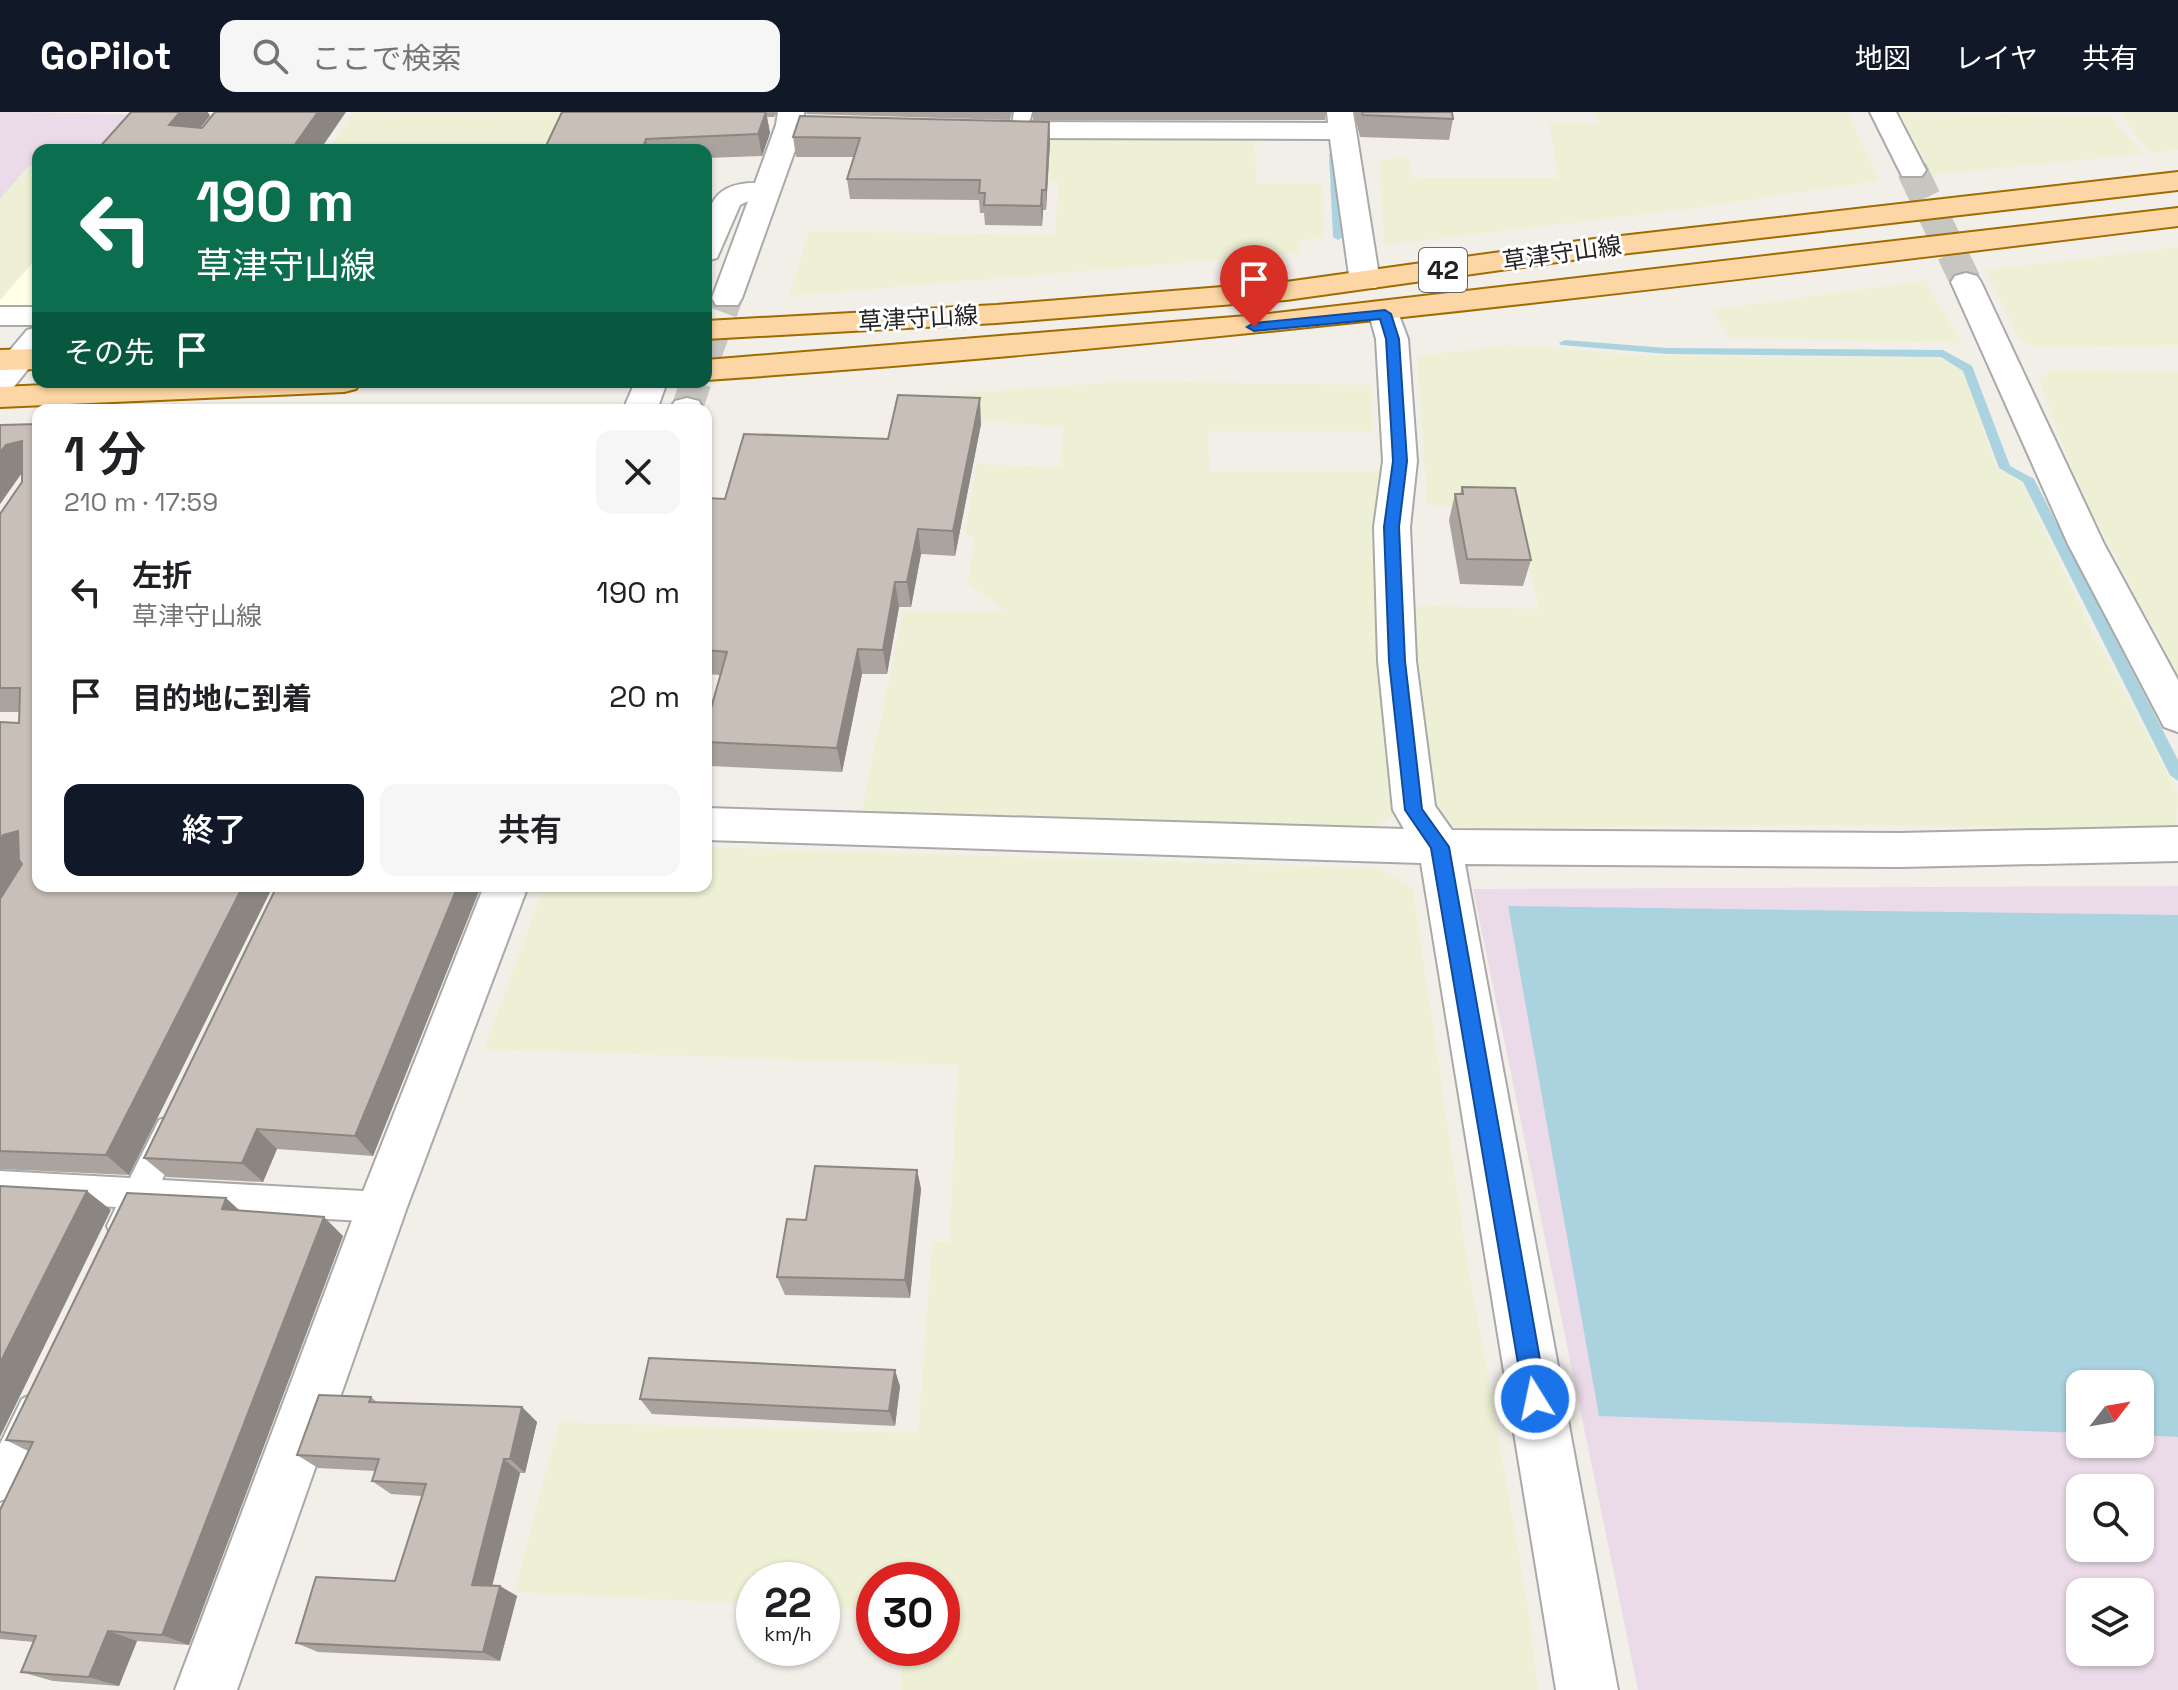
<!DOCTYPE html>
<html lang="ja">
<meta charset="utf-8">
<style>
:root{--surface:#fff;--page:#f6f6f6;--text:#202124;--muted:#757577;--accent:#111827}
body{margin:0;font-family:"Space Grotesk","Noto Sans JP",sans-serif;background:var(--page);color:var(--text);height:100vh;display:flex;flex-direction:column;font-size:30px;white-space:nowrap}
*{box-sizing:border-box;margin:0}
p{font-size:26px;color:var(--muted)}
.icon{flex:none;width:44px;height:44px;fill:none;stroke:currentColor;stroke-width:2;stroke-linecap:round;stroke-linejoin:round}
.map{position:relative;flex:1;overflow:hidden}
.side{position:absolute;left:32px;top:292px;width:680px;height:488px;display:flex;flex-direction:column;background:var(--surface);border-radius:16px;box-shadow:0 2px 6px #0004}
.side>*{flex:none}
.top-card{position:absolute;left:32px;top:32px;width:680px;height:244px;border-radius:16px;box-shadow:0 2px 6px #0004;background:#0b6e4f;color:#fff;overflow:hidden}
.needle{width:52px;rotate:59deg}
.buttons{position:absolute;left:2066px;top:1258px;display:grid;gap:16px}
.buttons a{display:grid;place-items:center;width:88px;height:88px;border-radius:16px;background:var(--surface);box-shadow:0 2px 6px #0004;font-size:40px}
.speed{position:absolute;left:736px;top:1450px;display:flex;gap:16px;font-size:40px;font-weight:700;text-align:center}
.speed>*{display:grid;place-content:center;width:104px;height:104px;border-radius:50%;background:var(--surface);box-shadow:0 2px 6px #0004;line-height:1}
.speed small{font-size:20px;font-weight:400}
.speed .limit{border:12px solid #d22;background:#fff;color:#111}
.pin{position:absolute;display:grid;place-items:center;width:68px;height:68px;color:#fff;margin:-82px -34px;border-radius:50% 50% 50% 0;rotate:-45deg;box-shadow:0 0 8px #0007}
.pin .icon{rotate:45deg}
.me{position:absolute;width:88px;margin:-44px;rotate:350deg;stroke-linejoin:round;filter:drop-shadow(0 0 6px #0008)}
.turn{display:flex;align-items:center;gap:28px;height:168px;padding:0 32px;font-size:36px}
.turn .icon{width:104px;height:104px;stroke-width:2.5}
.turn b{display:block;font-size:56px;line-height:68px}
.then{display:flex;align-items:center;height:76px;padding:0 32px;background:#0003;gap:16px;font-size:30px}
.round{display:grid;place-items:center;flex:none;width:84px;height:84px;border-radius:16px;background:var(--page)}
.summary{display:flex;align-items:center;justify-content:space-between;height:136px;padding:0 32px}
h1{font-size:48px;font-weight:600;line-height:60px}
.button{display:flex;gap:16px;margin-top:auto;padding:16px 32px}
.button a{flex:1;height:92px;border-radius:16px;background:var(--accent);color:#fff;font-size:32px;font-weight:600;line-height:92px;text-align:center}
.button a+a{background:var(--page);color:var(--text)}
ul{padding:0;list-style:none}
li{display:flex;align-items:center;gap:24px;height:104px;padding:0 32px}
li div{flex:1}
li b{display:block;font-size:30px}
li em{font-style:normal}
header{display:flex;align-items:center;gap:48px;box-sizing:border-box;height:112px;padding:0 40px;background:var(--accent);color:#fff}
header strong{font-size:38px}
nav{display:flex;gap:44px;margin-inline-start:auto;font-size:28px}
.search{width:560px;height:72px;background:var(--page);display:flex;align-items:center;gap:20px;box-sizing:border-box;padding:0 28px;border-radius:16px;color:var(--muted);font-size:30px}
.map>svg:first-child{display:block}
.industrial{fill:#ebdbe8;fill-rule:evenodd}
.education{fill:#ffffe5}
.farmland{fill:#eef0d5}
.water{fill:#aad3df}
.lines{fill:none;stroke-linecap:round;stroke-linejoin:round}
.stream{fill:#aad3df;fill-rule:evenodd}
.street-tunnel{stroke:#c8c6c1;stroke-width:31;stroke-dasharray:31 15;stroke-linecap:butt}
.lane-casing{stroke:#a9a9a9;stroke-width:4}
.street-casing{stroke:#a9a9a9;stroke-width:4}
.primary-casing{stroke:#a06b00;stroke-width:4}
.lane{fill:#fff;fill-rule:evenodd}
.street{fill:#fff;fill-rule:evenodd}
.primary{fill:#fcd6a4;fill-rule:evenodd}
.wall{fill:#aba49e}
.shaded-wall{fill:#8b8681}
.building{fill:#c7bfb8;stroke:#8b8681;stroke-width:2}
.route{fill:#1a73e8;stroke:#114b97;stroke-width:2}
.labels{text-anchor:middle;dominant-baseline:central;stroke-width:6;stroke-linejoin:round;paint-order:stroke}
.far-street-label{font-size:24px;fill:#222;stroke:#fff}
.shield{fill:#fff;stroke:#646464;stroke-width:2}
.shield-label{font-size:26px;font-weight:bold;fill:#222}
</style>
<header>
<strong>GoPilot</strong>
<div class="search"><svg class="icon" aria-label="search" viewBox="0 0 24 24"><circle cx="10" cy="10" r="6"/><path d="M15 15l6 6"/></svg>ここで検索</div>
<nav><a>地図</a><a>レイヤ</a><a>共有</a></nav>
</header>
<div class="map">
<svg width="2178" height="1578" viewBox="0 0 2178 1578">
<rect width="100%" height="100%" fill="#f2efe9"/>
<!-- industrial -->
<path class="industrial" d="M0 0H21L155 3 125 38H38V54H29L0 87Z
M2178 774V1578H1638L1473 777ZM2080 1272H2140V1332H2080ZM2080 1376H2140V1436H2080ZM2080 1480H2140V1540H2080Z"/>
<!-- education -->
<path class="education" d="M38 144V196H0V188Z"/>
<!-- farmland -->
<path class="farmland" d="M354 0 416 1 574 0 557 38H327Z
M1595 0H1848L1879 69 1680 98 1384 133 1379 49 1408 44 1412 64 1418 66H1558L1549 10 1598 11Z
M1899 0 2112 4 2142 42 1932 63Z
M2119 0H2178V38L2150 41Z
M933 21 1254 29 1257 71 1323 72 1324 125 1298 130 1300 141 789 184 809 119 1055 123 1058 69 921 67Z
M29 54H38V144L0 188V87Z
M2178 135V233L2038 235 2020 228 1985 158Z
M1925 168 1962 231 1729 226 1712 198Z
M1507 233 1652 244 1937 245 1963 259 1996 354 2022 371 2090 515 2178 682 2176 717 1842 713 1455 716 1426 693 1404 493 1539 497 1516 400 1427 393 1417 244Z
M2052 258 2178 259V564L2078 374 2039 269Z
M1129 269 1371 273 1373 319H1208L1210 359H1383L1401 696 1377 715 861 701 903 499 1007 500 968 472 974 425 965 422 976 352 1060 355 1063 315 938 306 939 283Z
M706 735 1380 756 1413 776 1465 1133 1530 1506 1538 1578H901L902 1536H942V1468H874V1498L822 1495V1468H754V1492L514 1480 559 1310 918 1321 932 1130H949L958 953 484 937 544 774H706Z"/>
<!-- water -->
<path class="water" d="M1508 794 2178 803V1325L2140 1323V1272H2080V1321L1599 1304Z"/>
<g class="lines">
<!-- stream -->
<path class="stream" d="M1334 39 1339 42 1343 125 1338 128 1333 125 1329 42Z
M1565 228 1667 236 1943 238 1972 254 2010 354 2034 367 2178 648V669L2170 663 2023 370 1999 356 1963 259 1941 245 1667 242 1561 233 1559 231Z"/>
<!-- street-tunnel -->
<path class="street-tunnel" d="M1912 58 1966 170
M706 243 727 186
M687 296 696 270"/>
<defs>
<path id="lane" d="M1014 0H1032L1026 23H1014L1011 19Z
M170 1004 181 1008 186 1018 162 1068 382 1080 393 1084 398 1095 393 1106 382 1110 148 1097 134 1125 123 1129 112 1125 107 1114 116 1095 0 1089V1059L130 1066 159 1008Z
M34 1281 46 1287 52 1299 13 1384 0 1389V1332L22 1287Z"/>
<path id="street" d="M778 0H804V13L742 186 738 193H716L712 186 748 89 740 93 717 146 706 149C706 109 702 71 755 71L776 13Z
M1327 0H1353L1380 170 1376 176H1354L1350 170 1330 27 992 26 982 24 978 18 982 12 992 10 1328 11Z
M1870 0H1896L1926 58 1922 64H1902Z
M1966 161 1977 164 1981 170 2104 432 2178 568V620L2164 615 2068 432 1951 170 1955 164Z
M1385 193 1396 195 1408 227 1417 349 1410 415 1416 549 1435 694 1452 718 1899 721 2178 715V749L1899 755 1465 752 1618 1578H1556L1421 751 706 728V696L1404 717 1393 698 1378 549 1374 415 1383 349 1376 227 1369 202 1374 195Z
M0 195H38V213H0Z
M38 215V245L12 277 0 280V250L27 218Z
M635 270H667L657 298H623Z
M687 286 699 289 703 298H669L675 289Z
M484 774H528L407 1095 237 1578H175L357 1095Z"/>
<path id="primary" d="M2178 60V78L1586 146 1286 188 996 211 706 227V209L996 193 1286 170 1586 128Z
M2178 96V114C1688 174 1199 234 706 268V248L1259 203Z
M38 237V257L0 258V238Z
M115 270H360L356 277 344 280 0 295V275Z"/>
</defs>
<!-- lane casing -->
<use href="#lane" class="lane-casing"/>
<!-- street casing -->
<use href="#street" class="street-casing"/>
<!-- primary casing -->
<use href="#primary" class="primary-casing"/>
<!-- lane -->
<use href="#lane" class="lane"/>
<!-- street -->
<use href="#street" class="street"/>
<!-- primary -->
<use href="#primary" class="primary"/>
</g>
<!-- wall -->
<path class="wall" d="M562 0H777L774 5H767L770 21 762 44 706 46V38H544Z
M806 0H1012L1010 8 807 2Z
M1032 0H1326L1325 8H1033Z
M1354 0H1452L1453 7 1449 28 1360 25Z
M1049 10 1050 30 1046 98H1043L1042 114 985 113 984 101H980L979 88 850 87 847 67 854 45H796L793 25Z
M38 312V774H273L129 1063 0 1057V610L19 611V600H0V402L22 370V360L0 392V313Z
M981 312 955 444 921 442 911 495H899L887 562H862L842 660 709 654 706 643V614L720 563 706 562V386L725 387 888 327Z
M1462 375 1531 448 1523 474 1460 472 1449 408 1455 382H1460Z
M277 774H481L373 1044 277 1037 263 1070 167 1065 144 1046Z
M917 1058 921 1077 910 1186 785 1183 777 1165 806 1108Z
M240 1098 343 1124 189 1533 137 1529 119 1574 53 1569 21 1560 34 1530 0 1527V1398L28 1339 6 1328Z
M900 1274 895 1314 652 1302 640 1287Z
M371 1285 378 1291 522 1295 537 1310 525 1361H520L492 1473 500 1474 517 1484 500 1549 318 1540 296 1531 395 1469 422 1384 391 1382 372 1369 375 1359 318 1356 297 1343Z"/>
<!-- shaded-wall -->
<path class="shaded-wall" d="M180 0H208L210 4 182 38 169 13Z
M318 0H346L320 38H291Z
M766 0 770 21 762 44 758 22Z
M1049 10 1050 30 1046 98V78Z
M646 27 648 38H642Z
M1042 78 1043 98 1042 114 1041 94Z
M980 286 981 312 955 444 953 419Z
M22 329 24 358 0 392V341L6 333Z
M918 417 921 442 911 495 907 470Z
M895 470 899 495 887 562 883 538Z
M858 537 862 562 842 660 837 636Z
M18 719 38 741 0 788V728L3 723Z
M243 774H273L129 1063 106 1043Z
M458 774H481L373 1044 355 1024Z
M257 1017 277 1037 263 1070 242 1051Z
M917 1058 921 1077 910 1186 905 1168Z
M87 1079 111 1098 0 1325V1251Z
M226 1086 248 1106 222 1097Z
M324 1105 343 1124 189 1533 162 1523Z
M895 1258 900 1274 895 1314 889 1299Z
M522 1295 537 1310 525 1361 510 1347Z
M504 1347 520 1361 490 1483 472 1473Z
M500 1474 517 1484 500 1549 483 1540Z
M108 1519 137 1529 119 1574 89 1565Z"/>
<!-- building -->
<path class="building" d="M131 0H180L169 13 202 16 215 0H318L291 38H97Z
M562 0H766L758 22 646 27 642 38H544Z
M1362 0H1452L1453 7 1363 3Z
M800 4 1049 10 1046 78H1042L1041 94 984 93 985 81H979L980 68 847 67 860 26 793 25Z
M898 283 980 286 953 419 918 417 907 470H895L883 538 858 537 837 636 706 630V614L727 540 706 538V386L725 387 744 322 888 327Z
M70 297 163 298H69Z
M38 312V774H243L106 1043 0 1039V787L22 752 19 748 18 719 3 723 0 728V610L19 611 20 576H0V402L22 370V329L6 333 0 341V313Z
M1462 375 1515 376 1531 448 1467 447 1455 382H1463Z
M277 774H458L355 1024 257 1017 242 1051 144 1046Z
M815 1054 917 1058 905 1168 777 1165 787 1107 806 1108Z
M0 1074 87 1079 0 1251Z
M127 1081 226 1086 222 1097 324 1105 162 1523 108 1519 89 1565 21 1560 36 1524 0 1520V1398L33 1330 6 1328Z
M649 1246 895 1258 889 1299 640 1287Z
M319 1283 371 1285 369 1290 522 1295 510 1347H504L472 1473 500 1474 483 1540 296 1531 316 1465 395 1469 426 1372 372 1369 379 1347 297 1343Z"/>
<!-- route -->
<path class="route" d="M1385 198 1391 202 1399 227 1407 349 1399 415 1405 549 1422 697 1449 735 1547 1287 1543 1295 1535 1298 1527 1295 1524 1287 1431 736 1405 698 1389 549 1384 415 1393 349 1386 227 1380 207 1254 219 1247 215 1254 211Z"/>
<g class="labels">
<!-- far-street labels -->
<g class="far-street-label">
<text transform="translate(1562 141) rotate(-8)">草津守山線</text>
<text transform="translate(918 206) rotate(-3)">草津守山線</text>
</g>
<!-- shield labels -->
<rect class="shield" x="1419" y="136" width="48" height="44" rx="6"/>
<g class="shield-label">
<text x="1443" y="158">42</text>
</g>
</g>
</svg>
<div class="buttons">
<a><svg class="needle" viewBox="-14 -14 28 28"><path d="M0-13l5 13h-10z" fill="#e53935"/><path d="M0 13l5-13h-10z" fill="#757577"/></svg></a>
<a><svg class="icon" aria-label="search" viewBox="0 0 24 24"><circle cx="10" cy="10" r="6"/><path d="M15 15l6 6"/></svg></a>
<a><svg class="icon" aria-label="layers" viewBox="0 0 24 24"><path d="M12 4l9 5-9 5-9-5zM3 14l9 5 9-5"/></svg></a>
</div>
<div class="speed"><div>22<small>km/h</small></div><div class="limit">30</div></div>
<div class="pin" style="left:1254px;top:215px;background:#d93025"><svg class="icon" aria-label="arrive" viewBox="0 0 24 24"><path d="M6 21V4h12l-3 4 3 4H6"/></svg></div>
<svg class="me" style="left:1535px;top:1287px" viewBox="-20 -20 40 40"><circle r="17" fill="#1a73e8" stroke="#fff" stroke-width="3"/><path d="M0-11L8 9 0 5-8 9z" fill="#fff"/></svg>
<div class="top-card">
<div class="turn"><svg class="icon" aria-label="left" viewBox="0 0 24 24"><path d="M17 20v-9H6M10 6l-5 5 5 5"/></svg><div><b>190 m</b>草津守山線</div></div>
<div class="then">その先<svg class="icon" aria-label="arrive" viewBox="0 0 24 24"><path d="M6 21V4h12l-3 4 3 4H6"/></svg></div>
</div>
<section class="side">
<div class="summary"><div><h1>1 分</h1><p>210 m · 17:59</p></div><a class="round"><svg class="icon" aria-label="close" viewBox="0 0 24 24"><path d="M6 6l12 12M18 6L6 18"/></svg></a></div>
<ul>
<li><svg class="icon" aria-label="left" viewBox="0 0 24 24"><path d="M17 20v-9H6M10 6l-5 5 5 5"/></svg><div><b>左折</b><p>草津守山線</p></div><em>190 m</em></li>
<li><svg class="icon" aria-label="arrive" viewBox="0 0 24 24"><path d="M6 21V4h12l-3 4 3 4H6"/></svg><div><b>目的地に到着</b></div><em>20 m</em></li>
</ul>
<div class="button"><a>終了</a><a>共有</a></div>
</section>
</div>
